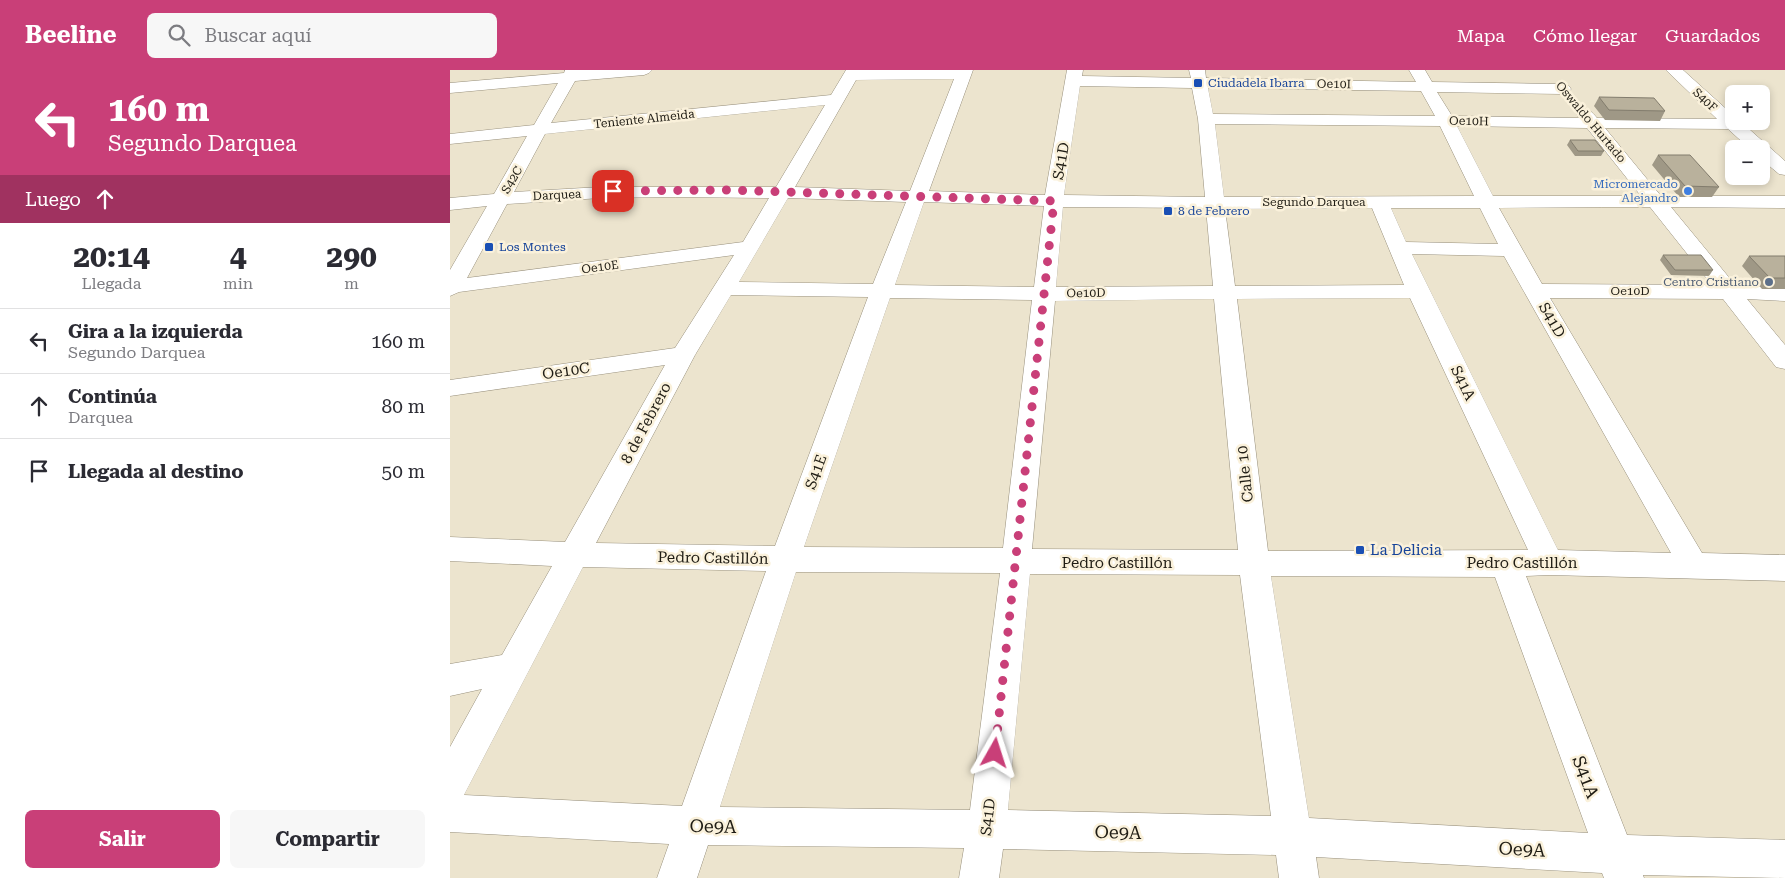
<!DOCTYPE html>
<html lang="es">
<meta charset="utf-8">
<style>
:root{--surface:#fff;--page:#f7f7f7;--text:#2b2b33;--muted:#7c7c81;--line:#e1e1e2;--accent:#c93f78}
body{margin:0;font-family:"Roboto Serif",serif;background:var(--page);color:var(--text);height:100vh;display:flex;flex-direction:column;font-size:19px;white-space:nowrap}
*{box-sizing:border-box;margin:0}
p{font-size:16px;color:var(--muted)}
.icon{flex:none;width:28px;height:28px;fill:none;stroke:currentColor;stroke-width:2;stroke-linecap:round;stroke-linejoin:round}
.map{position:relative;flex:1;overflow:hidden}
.drawer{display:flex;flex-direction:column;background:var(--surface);width:450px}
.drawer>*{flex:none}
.guide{background:#c93f78;color:#fff;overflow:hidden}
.buttons{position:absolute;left:1275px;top:15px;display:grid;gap:10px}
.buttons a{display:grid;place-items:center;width:45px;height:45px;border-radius:8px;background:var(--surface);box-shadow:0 2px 8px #0003;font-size:25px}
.pin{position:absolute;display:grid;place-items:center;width:42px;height:42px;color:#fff;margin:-21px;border-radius:10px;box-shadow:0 2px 8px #0006}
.me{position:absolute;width:55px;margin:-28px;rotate:6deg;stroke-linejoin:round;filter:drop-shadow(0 0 4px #0008)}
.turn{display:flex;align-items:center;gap:18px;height:105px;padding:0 25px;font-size:22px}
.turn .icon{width:65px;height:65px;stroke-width:2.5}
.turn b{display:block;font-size:35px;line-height:42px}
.then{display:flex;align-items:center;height:48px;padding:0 25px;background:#0003;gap:10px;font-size:19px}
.eta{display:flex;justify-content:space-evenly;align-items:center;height:85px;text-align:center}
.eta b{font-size:30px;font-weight:700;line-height:35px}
.button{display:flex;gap:10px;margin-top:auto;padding:10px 25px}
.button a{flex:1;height:58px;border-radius:8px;background:var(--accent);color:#fff;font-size:20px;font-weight:700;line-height:58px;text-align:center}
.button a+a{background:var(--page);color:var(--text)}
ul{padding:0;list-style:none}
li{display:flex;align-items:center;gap:15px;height:65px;padding:0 25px;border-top:1px solid var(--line)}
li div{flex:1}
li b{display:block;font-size:19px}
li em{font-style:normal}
header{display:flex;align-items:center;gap:30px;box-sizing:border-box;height:70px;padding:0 25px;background:var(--accent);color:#fff}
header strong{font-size:24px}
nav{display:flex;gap:28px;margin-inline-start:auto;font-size:18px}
.search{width:350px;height:45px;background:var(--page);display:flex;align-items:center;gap:12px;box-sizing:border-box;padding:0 18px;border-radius:8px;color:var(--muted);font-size:19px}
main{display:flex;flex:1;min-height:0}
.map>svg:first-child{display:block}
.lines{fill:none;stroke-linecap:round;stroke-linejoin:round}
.street-casing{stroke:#978f7b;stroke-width:1}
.street{fill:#fff;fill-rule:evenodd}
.wall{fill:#9f9886}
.building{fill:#b9b19c;stroke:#827c6d}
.route{stroke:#c93f78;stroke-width:9;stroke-dasharray:0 16.2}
.transit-dot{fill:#1a4fb4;stroke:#faf1db;stroke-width:2}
.shop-dot{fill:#3f7fe0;stroke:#faf1db;stroke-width:2}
.service-dot{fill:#5c6f8a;stroke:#faf1db;stroke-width:2}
.labels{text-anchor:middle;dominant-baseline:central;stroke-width:5;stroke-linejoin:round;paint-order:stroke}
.far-transit-label{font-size:12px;fill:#164399;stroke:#faf1db;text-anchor:start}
.far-street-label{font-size:12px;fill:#1f1c14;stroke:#faf1db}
.far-shop-label{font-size:12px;fill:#366cbe;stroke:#faf1db;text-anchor:end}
.far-service-label{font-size:12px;fill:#4e5e75;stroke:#faf1db;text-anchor:end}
.street-label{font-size:15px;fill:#1f1c14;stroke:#faf1db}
.transit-label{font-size:15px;fill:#164399;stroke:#faf1db;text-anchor:start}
.near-street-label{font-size:18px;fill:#1f1c14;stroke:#faf1db}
</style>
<header>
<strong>Beeline</strong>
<div class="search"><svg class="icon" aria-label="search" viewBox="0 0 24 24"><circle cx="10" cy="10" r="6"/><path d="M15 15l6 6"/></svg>Buscar aquí</div>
<nav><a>Mapa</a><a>Cómo llegar</a><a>Guardados</a></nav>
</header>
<main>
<section class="drawer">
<div class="guide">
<div class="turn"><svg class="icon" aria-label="left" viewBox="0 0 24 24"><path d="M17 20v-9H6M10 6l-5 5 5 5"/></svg><div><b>160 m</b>Segundo Darquea</div></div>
<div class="then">Luego<svg class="icon" aria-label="ahead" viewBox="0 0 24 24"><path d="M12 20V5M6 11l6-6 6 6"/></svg></div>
</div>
<div class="eta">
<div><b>20:14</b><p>Llegada</p></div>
<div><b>4</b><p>min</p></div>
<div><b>290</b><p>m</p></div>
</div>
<ul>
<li><svg class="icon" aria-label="left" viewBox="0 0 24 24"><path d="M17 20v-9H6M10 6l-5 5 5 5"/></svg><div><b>Gira a la izquierda</b><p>Segundo Darquea</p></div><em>160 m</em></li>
<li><svg class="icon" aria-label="ahead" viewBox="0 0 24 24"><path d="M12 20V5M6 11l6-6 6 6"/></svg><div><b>Continúa</b><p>Darquea</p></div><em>80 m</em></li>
<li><svg class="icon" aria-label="arrive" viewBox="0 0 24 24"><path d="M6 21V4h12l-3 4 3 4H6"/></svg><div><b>Llegada al destino</b></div><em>50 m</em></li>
</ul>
<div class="button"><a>Salir</a><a>Compartir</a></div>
</section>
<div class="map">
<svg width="1335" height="808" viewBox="0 0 1335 808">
<rect width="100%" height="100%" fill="#ece4ce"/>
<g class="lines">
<defs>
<path id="street" d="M115 0H202L199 3 194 5 125 11 101 53 381 25 396 0H523L479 121 595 125 617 0H633L632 6 741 8 739 0H755L756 8 966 12 959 0H975L982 12 1113 14 1119 16 1121 19 1119 22 1113 24 987 22 1002 46 1129 48 1126 43 1128 40C1138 37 1141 41 1147 48L1267 49 1216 0H1233L1284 46V51H1290L1335 91V105L1329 104 1311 89V79H1300L1278 59 1155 58 1211 126H1335V138L1221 137 1286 216 1335 217V231L1297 229 1335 275V299L1326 297 1273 229 1100 228 1252 483 1335 485V511L1099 505 1076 506 1177 765 1335 770V808L1193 805 1194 808H1154L1152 803 866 787 869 808H829L826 785 553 779 549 808H509L514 778 258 775 247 808H207L219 774 0 762V677L32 619 0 626V594L52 585 102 496 0 491V467L115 472 215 295 0 326V310L225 278 284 185 9 222 0 226V200L37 136 0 140V128L44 124 77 66 0 74V64L84 55 108 13 0 23V13L114 3ZM504 9 460 121 345 117 406 10ZM630 16 742 18 748 49 755 127 614 125ZM758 18 971 21 985 46 763 44ZM375 35 326 117H151L64 122 95 64ZM765 54 990 56 1024 126 774 127ZM1007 56 1137 58 1191 126H1043ZM226 127 319 128 293 172 17 208 57 134 151 128ZM338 128 456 132 423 214 289 212ZM474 132 594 136 584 217 445 215ZM613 137 756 138 763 216 606 217ZM1152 137H1200L1262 215 1092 214 1049 138ZM922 138 954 215 785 216 775 139ZM941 138H1030L1048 174 956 172ZM962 184 1054 186 1221 483 1108 480ZM281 225 418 227 325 476 146 473 245 285ZM440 228 582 230 553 478 354 477ZM960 228 1078 480 818 481 787 229ZM764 229 788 480 582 479 605 231ZM133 497 316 501 232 736 14 725ZM346 502 550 503 520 740 270 737ZM580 504 790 505 821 746 558 740ZM821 506 1045 507 1138 763 859 748Z"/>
</defs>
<!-- street casing -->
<use href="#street" class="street-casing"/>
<!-- street -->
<use href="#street" class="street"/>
</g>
<!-- wall -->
<path class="wall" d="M1149 27 1215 41 1210 51 1155 50 1144 36Z
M1120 70 1154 81 1151 86H1125L1117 75Z
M1208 85 1269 117 1262 127H1229L1202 95Z
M1213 185 1263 200 1259 206 1221 205 1210 190Z
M1299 186H1335V219H1312L1292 196Z"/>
<!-- building -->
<path class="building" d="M1149 27 1204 28 1215 41 1159 40Z
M1120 70H1145L1154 81H1128Z
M1208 85H1240L1269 117 1235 116Z
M1213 185H1251L1263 200H1225Z
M1299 186H1335V208H1320Z"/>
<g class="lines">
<!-- route -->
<path class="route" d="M163 121 277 120 604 131 545 683"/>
</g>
<!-- markers -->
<g class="transit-dot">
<rect x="743" y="8" width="10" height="10" rx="2.5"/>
<rect x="713" y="136" width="10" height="10" rx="2.5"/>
<rect x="34" y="172" width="10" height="10" rx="2.5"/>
<rect x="905" y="475" width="10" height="10" rx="2.5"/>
</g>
<circle class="shop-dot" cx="1238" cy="121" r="5"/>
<circle class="service-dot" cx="1319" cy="212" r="5"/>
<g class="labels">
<!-- far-transit labels -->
<g class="far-transit-label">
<text x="758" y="13">Ciudadela Ibarra</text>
<text x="728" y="141">8 de Febrero</text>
<text x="49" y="177">Los Montes</text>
</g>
<!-- far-street labels -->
<g class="far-street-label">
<text transform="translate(884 14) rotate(1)">Oe10I</text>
<text transform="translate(1255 30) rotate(43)">S40F</text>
<text transform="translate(194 49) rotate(-6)">Teniente Almeida</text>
<text transform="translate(1019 51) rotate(1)">Oe10H</text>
<text transform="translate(1141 52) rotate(50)">Oswaldo Hurtado</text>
<text transform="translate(62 110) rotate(-60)">S42C</text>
<text transform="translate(107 125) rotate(-3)">Darquea</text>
<text x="864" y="132">Segundo Darquea</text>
<text transform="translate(150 197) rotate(-8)">Oe10E</text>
<text x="1180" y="221">Oe10D</text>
<text transform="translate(636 223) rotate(-1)">Oe10D</text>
</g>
<!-- far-shop labels -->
<g class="far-shop-label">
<text x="1228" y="114">Micromercado<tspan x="1228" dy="14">Alejandro</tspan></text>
</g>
<!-- far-service labels -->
<g class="far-service-label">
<text x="1309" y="212">Centro Cristiano</text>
</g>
<!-- street labels -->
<g class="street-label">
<text transform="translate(611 91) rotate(-80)">S41D</text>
<text transform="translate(1102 250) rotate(60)">S41D</text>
<text transform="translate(116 301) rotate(-8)">Oe10C</text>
<text transform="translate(1013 313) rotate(64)">S41A</text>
<text transform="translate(196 353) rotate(-62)">8 de Febrero</text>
<text transform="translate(366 402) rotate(-70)">S41E</text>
<text transform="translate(795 404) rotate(-96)">Calle 10</text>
<text transform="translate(263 488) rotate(1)">Pedro Castillón</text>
<text x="667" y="493">Pedro Castillón</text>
<text x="1072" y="493">Pedro Castillón</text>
<text transform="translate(538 747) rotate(-83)">S41D</text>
</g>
<!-- transit labels -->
<g class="transit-label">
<text x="920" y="480">La Delicia</text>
</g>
<!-- near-street labels -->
<g class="near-street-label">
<text transform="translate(1136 707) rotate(69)">S41A</text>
<text transform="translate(263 756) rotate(1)">Oe9A</text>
<text transform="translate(668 762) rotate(1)">Oe9A</text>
<text transform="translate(1072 779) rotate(3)">Oe9A</text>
</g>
</g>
</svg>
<div class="buttons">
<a>+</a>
<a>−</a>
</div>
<div class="pin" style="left:163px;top:121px;background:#d93025"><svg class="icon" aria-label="arrive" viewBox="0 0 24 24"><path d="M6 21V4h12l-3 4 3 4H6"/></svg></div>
<svg class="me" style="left:545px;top:683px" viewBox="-20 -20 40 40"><path d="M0-17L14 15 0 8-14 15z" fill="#c93f78" stroke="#fff" stroke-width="4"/></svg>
</div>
</main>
